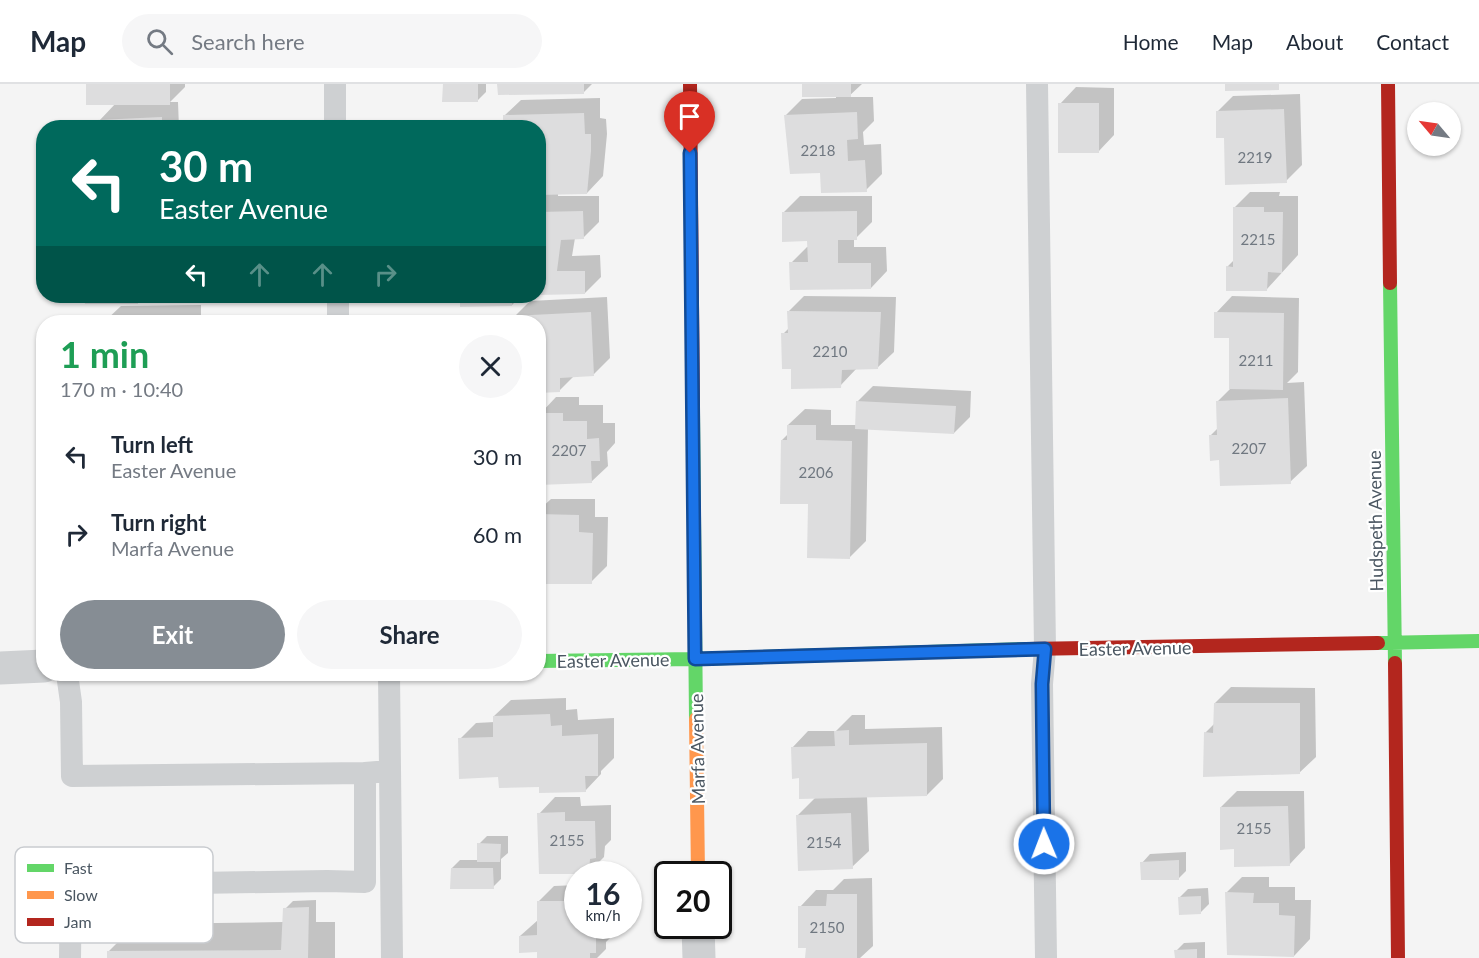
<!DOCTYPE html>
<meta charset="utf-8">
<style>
:root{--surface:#fff;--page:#f6f6f7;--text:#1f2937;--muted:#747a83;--line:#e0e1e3;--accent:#868d94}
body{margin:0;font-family:Lato,sans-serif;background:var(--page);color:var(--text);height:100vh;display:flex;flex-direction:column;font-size:22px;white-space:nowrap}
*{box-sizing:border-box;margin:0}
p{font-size:20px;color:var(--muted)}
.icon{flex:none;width:33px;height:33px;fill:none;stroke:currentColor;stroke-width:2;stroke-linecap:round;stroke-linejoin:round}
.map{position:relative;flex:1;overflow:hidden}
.sheet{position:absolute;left:36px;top:231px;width:510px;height:366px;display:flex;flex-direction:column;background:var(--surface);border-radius:24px;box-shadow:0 2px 4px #0004}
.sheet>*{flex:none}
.guide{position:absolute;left:36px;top:36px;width:510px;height:183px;border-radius:24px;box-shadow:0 2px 4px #0004;background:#00695c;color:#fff;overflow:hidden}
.needle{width:39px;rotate:299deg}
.tools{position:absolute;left:1407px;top:18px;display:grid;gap:12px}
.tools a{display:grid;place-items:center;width:54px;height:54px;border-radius:50%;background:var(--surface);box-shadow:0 2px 4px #0004;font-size:30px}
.speed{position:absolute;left:564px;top:777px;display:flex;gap:12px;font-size:30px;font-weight:700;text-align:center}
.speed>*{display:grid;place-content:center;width:78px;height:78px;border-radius:50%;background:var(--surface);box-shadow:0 2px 4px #0004;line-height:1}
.speed small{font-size:15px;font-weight:400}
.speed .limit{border:3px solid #111;border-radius:9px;background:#fff;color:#111}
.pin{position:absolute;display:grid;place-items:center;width:51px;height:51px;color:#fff;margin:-62px -26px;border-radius:50% 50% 50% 0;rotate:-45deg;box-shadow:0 0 6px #0007}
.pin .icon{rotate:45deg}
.me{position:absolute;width:66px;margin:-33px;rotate:359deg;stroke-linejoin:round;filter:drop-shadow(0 0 4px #0008)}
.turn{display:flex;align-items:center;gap:21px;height:126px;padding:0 24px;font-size:27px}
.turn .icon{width:78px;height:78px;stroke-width:2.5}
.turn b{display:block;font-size:42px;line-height:51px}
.lanes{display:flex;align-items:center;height:57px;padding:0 24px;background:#0003;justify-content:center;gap:30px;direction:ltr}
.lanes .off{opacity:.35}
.round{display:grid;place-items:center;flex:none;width:63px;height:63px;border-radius:32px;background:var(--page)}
.headline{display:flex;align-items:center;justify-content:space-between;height:102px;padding:0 24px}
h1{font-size:36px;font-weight:700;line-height:45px;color:#1e9e55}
.primary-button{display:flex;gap:12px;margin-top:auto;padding:12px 24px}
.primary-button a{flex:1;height:69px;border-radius:36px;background:var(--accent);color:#fff;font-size:24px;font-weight:700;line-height:69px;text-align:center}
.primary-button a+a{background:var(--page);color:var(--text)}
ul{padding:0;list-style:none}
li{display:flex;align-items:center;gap:18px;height:78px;padding:0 24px}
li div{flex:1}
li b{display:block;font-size:22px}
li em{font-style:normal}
header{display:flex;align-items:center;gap:36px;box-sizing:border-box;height:84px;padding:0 30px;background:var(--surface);border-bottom:2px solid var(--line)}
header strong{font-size:28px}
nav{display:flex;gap:33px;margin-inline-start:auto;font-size:21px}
.search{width:420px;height:54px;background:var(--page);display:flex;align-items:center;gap:15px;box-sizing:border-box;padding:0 21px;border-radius:33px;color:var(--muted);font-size:22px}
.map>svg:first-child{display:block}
.shadow{fill:#0003}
.building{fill:#ddddde}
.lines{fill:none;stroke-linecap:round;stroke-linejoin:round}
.lane{stroke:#ced0d2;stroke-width:22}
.street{stroke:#ced0d2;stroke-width:33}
.fast{stroke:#63d668;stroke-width:14}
.slow{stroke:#ff974d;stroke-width:14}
.jam{stroke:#b3261e;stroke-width:14}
.route-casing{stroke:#114b97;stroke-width:15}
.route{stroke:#1a73e8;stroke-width:10}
.labels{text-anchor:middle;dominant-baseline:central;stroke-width:4.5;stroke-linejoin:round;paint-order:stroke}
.number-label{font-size:15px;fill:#707881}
.street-label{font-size:18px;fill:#4a5661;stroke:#fff}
.key{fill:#fff;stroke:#c9ccd0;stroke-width:1.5}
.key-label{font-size:16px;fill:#4a5661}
</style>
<header>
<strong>Map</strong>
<div class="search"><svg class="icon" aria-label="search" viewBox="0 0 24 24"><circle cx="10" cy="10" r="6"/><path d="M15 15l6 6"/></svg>Search here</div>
<nav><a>Home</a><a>Map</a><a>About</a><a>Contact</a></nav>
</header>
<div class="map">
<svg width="1479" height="874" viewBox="0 0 1479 874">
<rect width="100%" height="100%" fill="#f4f4f4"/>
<!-- shadow -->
<path class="shadow" d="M88 0H185V3L170 18H178L179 44H99V37L116 19Z
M444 0H486V8L478 16Z
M499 0H592L584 8Z
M803 0H862L848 13H873L874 37 863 48 864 61 881 60 882 90 866 106 822 87 786 31 802 15 836 14V11Z
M1076 3 1114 4V51L1098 68 1060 20Z
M1300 10 1302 81 1286 97 1225 52 1217 28 1233 12Z
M600 14V34L606 35 607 50 603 92 587 109H558V112H599V138L583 154H575L572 172 600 171 601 193 585 209H538V44L504 32 521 16Z
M1250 108H1280L1279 112H1298V171L1267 205 1227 183 1234 176V124Z
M800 112H872V138L856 154H854V163H886L887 187 871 204 791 179 807 163H809V156L784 128Z
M86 212H162H144L137 218H86Z
M461 212H521L512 221H461Z
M804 212 896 213 894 268 877 284H857L840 302 792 283 783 250 789 244 788 228Z
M1232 212 1299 214 1298 288 1287 299 1304 298 1307 382 1290 398 1220 375 1210 352 1218 344V317L1230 305 1231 253 1216 229Z
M607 213 610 274 594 290 575 291 559 307 538 238H514V233L530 217Z
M201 221V238H104L121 222Z
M873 302 971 307 970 333 954 349 868 344 866 457 850 473 809 419 782 356 788 350V341L805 325 831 326V341H856L857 318Z
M556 313H579V321H603V339H615V359L607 368 608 382 591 398 538 399V338H540V330Z
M551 415H595V433H608L607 482 591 498H538V427Z
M1231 603 1315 604 1316 673 1299 689 1205 649 1215 639V619Z
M566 614V626L577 625 578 636 614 634V674L601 687V690L585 707 540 701 500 692 460 655 476 639 495 638 494 632 511 616Z
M852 631H865V645L942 643 943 695 927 711 867 712 869 767 852 783 797 732 816 713 800 693 792 664 808 647H836Z
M1237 707H1304L1305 764 1289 781 1235 764 1221 723Z
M555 713H580L581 722 611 721V756L605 762 604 773 588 789 539 730Z
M487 752H508V769L501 775V795L493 803 452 784 460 776H478L479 760Z
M1186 768V787L1178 795 1142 779 1150 770Z
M1242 793H1269V803H1295V816H1311L1310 855 1294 872 1226 809Z
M872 794 873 862 860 874H807V862L800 823 816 806H833L844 795Z
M578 801V842H612V852L606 858V865L597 874H538V867L520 852 538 836V818L554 802Z
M1208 804 1209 820 1201 828 1180 813 1188 805Z
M316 816V838H335V874H108V868L136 840 284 838 285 825 293 817Z
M1205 858V874H1176V867L1184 859Z"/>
<!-- building -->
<path class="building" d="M86 0H170V21H86Z
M443 0H478V18H442Z
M497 0H584V10L498 11Z
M802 0H851V13H802Z
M1225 0H1279V6L1225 7Z
M1058 19H1099V69H1058Z
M1284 25 1287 99 1225 101 1224 54H1216V27Z
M857 28 858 55 847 56 848 77 865 76 867 108 821 109 820 89 790 90 784 31Z
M584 29 585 50H591V67L587 110 538 111V44H503V31Z
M162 33V44H98L97 36Z
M1233 123H1264V128H1283L1282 189 1268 188 1267 207H1226V182L1233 183Z
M583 127 584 155 561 156 557 187H585V210L538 211V128Z
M857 127V156H838V179H871V205L790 206 789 178H808L807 157 782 158V128Z
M84 212H138V220H85Z
M460 212H512V222L460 223Z
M787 227 881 228 878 285 842 286 841 304 791 305V285H782L781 249H788Z
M591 228 594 292 560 294V308L538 309V238H512V232Z
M1214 228 1284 229 1283 306 1229 305V254H1214Z
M1288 314 1291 400 1220 402 1219 376 1210 377 1209 351H1217L1216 317Z
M856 317 956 322 954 350 855 345Z
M539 329H563V337H587V355L599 354 600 377H591L592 399 538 401Z
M787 341H816V356L852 357 850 475 807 474 808 420H780L781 356H787Z
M538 430 579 431V448L593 449 592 500H538Z
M1214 619H1300V690L1203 693 1204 648 1213 649Z
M550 630 551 642 562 641V652L598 650V692H585L586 708 539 709V703L499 704 498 693 459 695 458 654 493 653V632Z
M849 646V661L927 659V712L799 715V694L792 695 791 663 835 662 834 647Z
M1288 722 1290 782 1234 783V765L1220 766V723Z
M565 728V737H595L596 774 590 775 589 790H539L537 729Z
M851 729 853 785 798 787 796 731Z
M477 759 501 760 500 778H477Z
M1179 776V796H1141L1140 778Z
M451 784H493L494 805H450Z
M1225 808 1254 809 1253 819H1279V831L1295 832 1294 873 1227 871Z
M827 810H857V874H805L806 864H798V822H826Z
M1201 812V830L1179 831 1178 813Z
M537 817H566L567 831 578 830V842H596V869H590V874H537V868L519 869V852L537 851Z
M309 823 308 874H107V867L281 866 283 824Z
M1197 865V874H1175L1174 866Z"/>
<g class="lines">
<!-- lane -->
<path class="lane" d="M335 0V44
M1037 0 1045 565 1042 600 1046 874
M338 212V238
M67 590 71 618 72 692 365 689
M389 590 392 874
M70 874 71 801 327 797 365 798V689L389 687"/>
<!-- street -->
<path class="street" d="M0 584 44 582
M698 842 699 874"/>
<!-- fast -->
<path class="fast" d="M1390 199 1395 579
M693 328 696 635
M1378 559 1479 557
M538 577 695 575 1028 565"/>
<!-- slow -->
<path class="slow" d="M696 635 698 790"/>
<!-- jam -->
<path class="jam" d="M690 0 693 328
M1388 0 1390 199
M1028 565 1378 559
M1395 579 1398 874"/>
</g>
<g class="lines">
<defs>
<path id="route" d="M690 69 695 575 1045 565 1042 600 1044 760"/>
</defs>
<!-- route casing -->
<use href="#route" class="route-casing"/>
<!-- route -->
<use href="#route" class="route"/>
</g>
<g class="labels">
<!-- number labels -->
<g class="number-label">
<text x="818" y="66">2218</text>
<text x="1255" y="73">2219</text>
<text x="1258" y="155">2215</text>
<text x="830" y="267">2210</text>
<text x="1256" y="276">2211</text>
<text x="1249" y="364">2207</text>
<text x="569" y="366">2207</text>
<text x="816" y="388">2206</text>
<text x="1254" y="744">2155</text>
<text x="567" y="756">2155</text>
<text x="824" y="758">2154</text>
<text x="827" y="843">2150</text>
</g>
<!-- street labels -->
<g class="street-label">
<text transform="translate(1375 437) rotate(-91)">Hudspeth Avenue</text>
<text transform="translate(1135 564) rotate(-1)">Easter Avenue</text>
<text transform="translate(613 576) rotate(-1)">Easter Avenue</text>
<text transform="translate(697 665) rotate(-91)">Marfa Avenue</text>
</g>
</g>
<!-- legend -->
<rect x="15" y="763" width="198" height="96" rx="9" class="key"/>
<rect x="27" y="780" width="27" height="8" fill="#63d668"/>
<rect x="27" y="807" width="27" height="8" fill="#ff974d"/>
<rect x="27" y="834" width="27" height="8" fill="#b3261e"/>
<g class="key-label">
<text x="64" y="790">Fast</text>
<text x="64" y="817">Slow</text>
<text x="64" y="844">Jam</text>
</g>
</svg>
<div class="tools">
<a><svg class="needle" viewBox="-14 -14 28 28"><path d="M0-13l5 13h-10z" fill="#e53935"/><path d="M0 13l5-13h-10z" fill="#747a83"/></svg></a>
</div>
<div class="speed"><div>16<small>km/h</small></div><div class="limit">20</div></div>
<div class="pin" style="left:690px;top:69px;background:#d93025"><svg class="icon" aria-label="arrive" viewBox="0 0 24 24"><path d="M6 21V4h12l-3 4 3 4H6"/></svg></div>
<svg class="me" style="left:1044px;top:760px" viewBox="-20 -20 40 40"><circle r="17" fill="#1a73e8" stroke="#fff" stroke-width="3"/><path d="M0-11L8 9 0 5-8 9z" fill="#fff"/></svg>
<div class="guide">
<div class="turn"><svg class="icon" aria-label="left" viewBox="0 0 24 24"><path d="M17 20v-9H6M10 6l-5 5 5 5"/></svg><div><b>30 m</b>Easter Avenue</div></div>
<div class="lanes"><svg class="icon" aria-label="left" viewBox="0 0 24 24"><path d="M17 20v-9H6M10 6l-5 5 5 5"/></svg><svg class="icon off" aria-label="ahead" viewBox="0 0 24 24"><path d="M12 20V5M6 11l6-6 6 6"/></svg><svg class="icon off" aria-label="ahead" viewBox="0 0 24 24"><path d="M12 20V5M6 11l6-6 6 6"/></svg><svg class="icon off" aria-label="right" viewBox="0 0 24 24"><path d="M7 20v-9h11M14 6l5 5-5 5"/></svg></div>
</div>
<section class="sheet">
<div class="headline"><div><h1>1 min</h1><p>170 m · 10:40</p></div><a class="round"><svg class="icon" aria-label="close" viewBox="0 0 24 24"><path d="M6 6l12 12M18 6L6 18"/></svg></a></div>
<ul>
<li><svg class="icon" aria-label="left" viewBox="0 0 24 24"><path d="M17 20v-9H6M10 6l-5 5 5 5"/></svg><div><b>Turn left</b><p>Easter Avenue</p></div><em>30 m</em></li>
<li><svg class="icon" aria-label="right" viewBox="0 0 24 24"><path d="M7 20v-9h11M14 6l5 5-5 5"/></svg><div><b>Turn right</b><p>Marfa Avenue</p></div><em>60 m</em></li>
</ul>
<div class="primary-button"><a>Exit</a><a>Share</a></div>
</section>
</div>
